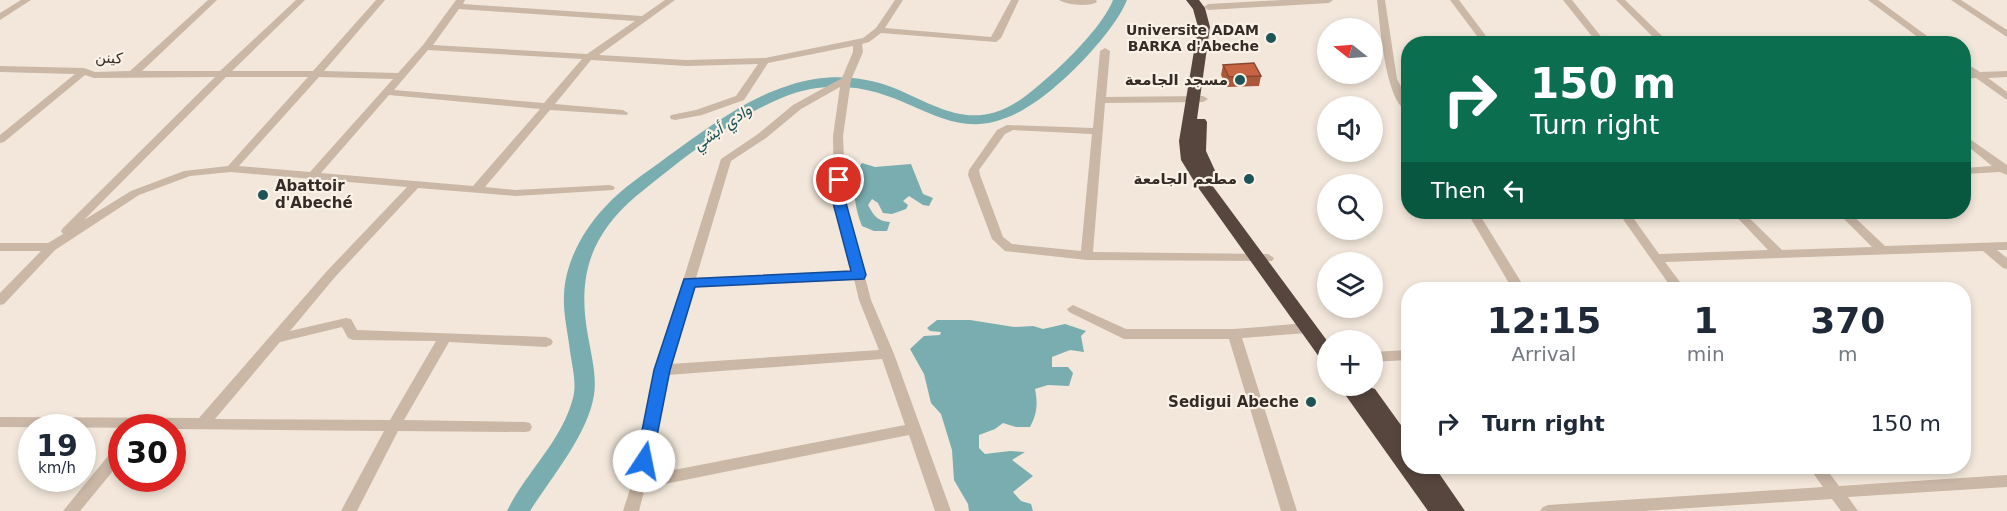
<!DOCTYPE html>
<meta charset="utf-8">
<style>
:root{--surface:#fff;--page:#f6f6f7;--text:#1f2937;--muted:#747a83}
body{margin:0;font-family:"DejaVu Sans",Vazirmatn,sans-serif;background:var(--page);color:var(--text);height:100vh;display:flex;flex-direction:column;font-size:22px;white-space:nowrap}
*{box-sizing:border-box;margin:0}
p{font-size:20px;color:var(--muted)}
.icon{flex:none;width:33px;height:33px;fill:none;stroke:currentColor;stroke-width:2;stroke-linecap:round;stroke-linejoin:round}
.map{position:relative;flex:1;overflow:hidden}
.drawer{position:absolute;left:1401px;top:282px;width:570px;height:192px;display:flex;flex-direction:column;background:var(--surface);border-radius:24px;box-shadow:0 3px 9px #0003}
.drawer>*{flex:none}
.banner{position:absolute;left:1401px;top:36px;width:570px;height:183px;border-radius:24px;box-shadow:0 3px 9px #0003;background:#0b6e4f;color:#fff;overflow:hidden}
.needle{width:39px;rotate:287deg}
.controls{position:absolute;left:1317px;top:18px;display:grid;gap:12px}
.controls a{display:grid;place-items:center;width:66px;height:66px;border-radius:50%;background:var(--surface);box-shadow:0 3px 9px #0003;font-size:30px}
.speed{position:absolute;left:18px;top:414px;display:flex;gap:12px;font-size:30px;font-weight:700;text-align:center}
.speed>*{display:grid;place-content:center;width:78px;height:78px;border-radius:50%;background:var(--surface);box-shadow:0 3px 9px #0003;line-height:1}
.speed small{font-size:15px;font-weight:400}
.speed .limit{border:9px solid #d22;background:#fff;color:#111}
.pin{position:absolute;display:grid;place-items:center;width:51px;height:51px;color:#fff;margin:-26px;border:3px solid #fff;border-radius:50%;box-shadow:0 2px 6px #0007}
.me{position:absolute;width:66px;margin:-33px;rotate:11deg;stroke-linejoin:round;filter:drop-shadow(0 0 4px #0008)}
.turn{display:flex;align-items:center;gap:21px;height:126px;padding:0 30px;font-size:27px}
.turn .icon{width:78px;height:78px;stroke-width:2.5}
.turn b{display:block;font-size:42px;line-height:51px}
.then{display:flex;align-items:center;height:57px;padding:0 30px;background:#0003;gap:12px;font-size:22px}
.eta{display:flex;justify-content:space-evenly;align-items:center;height:102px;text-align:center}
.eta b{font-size:36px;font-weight:600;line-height:42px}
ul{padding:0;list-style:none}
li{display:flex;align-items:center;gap:18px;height:78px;padding:0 30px}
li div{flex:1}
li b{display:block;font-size:22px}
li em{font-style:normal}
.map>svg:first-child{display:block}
.water{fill:#79adaf}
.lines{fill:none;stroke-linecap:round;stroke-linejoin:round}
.river{fill:#79adaf;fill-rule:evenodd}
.minor{fill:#cab7a6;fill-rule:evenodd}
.highway{fill:#57463e;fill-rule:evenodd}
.wall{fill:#ab573a}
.building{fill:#c76543;stroke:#8b472f;stroke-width:1.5}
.route{fill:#1a73e8;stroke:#114b97;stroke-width:1.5}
.poi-dot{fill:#1c5458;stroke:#faf1e7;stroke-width:2}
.labels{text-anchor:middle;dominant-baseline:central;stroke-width:4.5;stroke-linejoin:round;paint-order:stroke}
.far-poi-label{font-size:14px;font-weight:bold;fill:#362c27;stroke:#faf1e7;text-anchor:end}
.street-label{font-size:15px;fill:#362c27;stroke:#faf1e7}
.poi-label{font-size:15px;font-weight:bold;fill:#362c27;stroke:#faf1e7;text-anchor:end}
.water-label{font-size:16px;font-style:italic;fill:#1c5458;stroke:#faf1e7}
</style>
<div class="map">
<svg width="2007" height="511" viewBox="0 0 2007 511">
<rect width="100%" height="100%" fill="#f2e7da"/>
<!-- water -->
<path class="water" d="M862 163 875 167 911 164 923 194 933 198 929 206 923 205 909 196 903 201 908 205 906 209 892 214 883 213 878 203 872 199 868 205C874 216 877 221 890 222L887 231H874L862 226C854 206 850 181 862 163Z
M937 320H970L1014 327 1033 326 1043 329 1065 324 1086 331 1081 336 1084 352 1070 350 1052 357V367H1068L1073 373 1069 386 1048 385 1035 389C1038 404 1037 414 1030 427H1016L1003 423 995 429 979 435V448L985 454 1010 451 1025 452 1012 460 1033 476 1013 492 1021 501 1031 504 1033 511H969L968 504 954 480 952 450 941 414 931 403 924 374 910 349 924 336 940 335 941 332 930 331 927 328Z"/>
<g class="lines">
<!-- river -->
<path class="river" d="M1113 0H1127C1117 25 1085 60 1065 78 951 183 926 74 817 88 759 95 681 160 635 197 590 236 577 277 588 336 591 354 597 376 594 395 588 434 551 478 530 511H507C526 472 562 441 573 398 577 383 572 366 570 351 568 333 563 314 564 295 565 263 583 230 605 207 623 187 646 173 667 157 712 125 759 88 815 79 841 75 869 78 894 88 927 101 958 124 996 112 1017 106 1038 86 1054 72 1073 55 1104 23 1113 0Z"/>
<!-- minor -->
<path class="minor" d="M21 0H31L0 20V13Z
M208 0H217L142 71H220L296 0H305L232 71H313L376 0H385L324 71 398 73 423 45 456 0H465L463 4 642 16 665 0H675L599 55 686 60 765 58 863 38 876 28 895 0H903L885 28 991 37 1011 0H1019L1001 38 996 42 881 33 869 42 862 44 863 52 851 80 843 136 846 203 871 300 894 354 951 511H935L909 435 645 488 639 511H623L632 483 655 370 721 159 758 134 793 105 842 78 853 52V46L768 63 744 100 702 115 675 120 671 119 670 117 671 115 696 110 736 96 758 64 686 66 591 60 555 104 623 110 628 113 627 115 550 110 485 187 516 190 609 185 613 186 615 188 613 190 516 196 418 188 335 277 290 331 346 318 351 319 357 330 546 337 551 339 553 342 551 345 546 347 449 342 404 420 525 422 530 423 532 427 530 431 525 432 398 431 357 511H341L384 431 172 429V428L0 427V417L199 418 327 271 407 187 231 172 190 176 139 195 55 250 4 304 0 305V293L41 251H0V243H48L63 234 61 231 63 228 215 77 94 78 85 75 4 142 0 143V135L75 74 0 72V66L84 68 95 72 130 71ZM459 9 635 21 587 54 433 45ZM428 50 582 59 544 103 394 90ZM226 77H308L228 166 184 171 131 191 84 220ZM319 77 393 79 310 172 239 166ZM840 87 833 136 834 203 851 271 696 278 731 161 766 138 801 109ZM389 95 540 109 473 186 321 173ZM854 279 859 300 879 350 670 364 694 286ZM342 327 348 338 353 340 436 341 390 420 215 419 280 342ZM882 359 905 425 648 475 668 375Z
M1059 0H1096L1097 2C1090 7 1066 5 1059 0Z
M1283 0H1333L1329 3 1208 10 1204 7 1208 4Z
M1377 0H1385L1397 79 1408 100V111C1385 104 1380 22 1377 0Z
M1450 0H1459L1492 44H1483Z
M1563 0H1572L1607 44H1598Z
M1616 0H1625L1661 35 1674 44H1662L1655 39Z
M1868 0H1878L1938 44H1927Z
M1951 0H1961L2007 30V37Z
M1105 48 1110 51 1106 97 1203 96 1208 99 1203 102 1105 103 1093 252 1268 254 1274 258 1272 261 1087 260 1005 251 992 239 968 175 969 170 997 130 1007 125 1093 128 1100 51ZM1013 130 1092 134 1081 251 1012 244 1003 237 980 175 979 170 1005 134Z
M1964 62 1980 72 2007 71V77L1988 78 2007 92V100L1976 78 1964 79V73H1968L1964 69Z
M1964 135 2007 165V175L2000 172 1964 174V168L1992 166 1964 143Z
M1467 212H1478L1526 290H1513Z
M1618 212H1629L1659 254 1768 250 1732 212H1743L1782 250 1872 247 1837 212H1849L1885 246 2007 242V250H1997L2007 258V269L2003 268 1983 251 1665 262 1686 290H1673Z
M1073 305 1126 329H1234L1307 323 1312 325 1313 328 1312 331 1307 333 1242 338 1297 511H1281L1229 339H1124L1069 312 1067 309Z
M1408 350V360L1372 362V352Z
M122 443V460L80 511H63L117 445Z
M1808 466H1824L1839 486 2007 475V487L1848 497 1858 511H1841L1832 499 1643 511H1540L1543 507 1548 505 1823 487Z"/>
<!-- highway -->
<path class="highway" d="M1186 0H1199L1205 8 1210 27 1197 119H1205L1207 122 1206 151 1218 177 1215 180 1209 181 1328 342V362L1322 361 1197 186 1181 160 1179 141 1198 27 1193 9Z
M1339 386H1358L1361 390 1368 387 1375 389 1408 435V466H1434L1465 511H1428Z"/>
</g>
<!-- wall -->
<path class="wall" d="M1223 65 1261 76 1259 86 1227 87 1221 75Z"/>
<!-- building -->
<path class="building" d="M1254 63 1261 76 1229 77 1223 65Z"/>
<!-- route -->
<path class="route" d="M839 177 845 180 846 203 866 275 864 279 695 287 670 370 652 461 650 465 644 467 638 465 636 461 654 370 684 279 851 271 833 203V180Z"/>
<!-- markers -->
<g class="poi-dot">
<circle cx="1271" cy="38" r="6"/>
<circle cx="1240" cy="80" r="6"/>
<circle cx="1249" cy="179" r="6"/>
<circle cx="263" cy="195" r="6"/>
<circle cx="1311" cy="402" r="6"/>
</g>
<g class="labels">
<!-- far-poi labels -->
<g class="far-poi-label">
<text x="1259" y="30">Universite ADAM<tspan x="1259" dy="16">BARKA d'Abeche</tspan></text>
</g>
<!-- street labels -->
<g class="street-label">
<text transform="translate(109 58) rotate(3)">كينن</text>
</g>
<!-- poi labels -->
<g class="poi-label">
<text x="1228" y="80">مسجد الجامعة</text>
<text x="1237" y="179">مطعم الجامعة</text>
<text x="275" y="186" text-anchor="start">Abattoir<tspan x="275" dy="17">d'Abeché</tspan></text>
<text x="1299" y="402">Sedigui Abeche</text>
</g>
<!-- water labels -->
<g class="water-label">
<text transform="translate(722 127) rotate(-35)">وادي أبشي</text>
</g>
</g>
</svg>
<div class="controls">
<a><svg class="needle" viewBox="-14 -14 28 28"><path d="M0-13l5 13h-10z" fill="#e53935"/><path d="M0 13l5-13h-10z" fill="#747a83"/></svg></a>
<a><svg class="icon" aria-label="sound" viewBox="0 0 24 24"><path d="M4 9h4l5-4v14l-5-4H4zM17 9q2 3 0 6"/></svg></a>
<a><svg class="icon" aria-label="search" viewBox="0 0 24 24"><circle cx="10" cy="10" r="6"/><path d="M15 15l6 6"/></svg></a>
<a><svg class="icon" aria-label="layers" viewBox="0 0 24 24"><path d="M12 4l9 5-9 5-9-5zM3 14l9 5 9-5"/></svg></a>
<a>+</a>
</div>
<div class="speed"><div>19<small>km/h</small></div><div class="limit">30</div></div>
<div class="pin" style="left:839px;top:180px;background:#d93025"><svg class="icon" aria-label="arrive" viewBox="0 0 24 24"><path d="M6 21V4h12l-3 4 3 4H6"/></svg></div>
<svg class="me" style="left:644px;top:461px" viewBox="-20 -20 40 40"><circle r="19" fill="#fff"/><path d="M0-13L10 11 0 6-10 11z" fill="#1a73e8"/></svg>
<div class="banner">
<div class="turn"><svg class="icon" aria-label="right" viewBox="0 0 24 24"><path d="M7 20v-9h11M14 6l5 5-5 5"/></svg><div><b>150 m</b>Turn right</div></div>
<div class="then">Then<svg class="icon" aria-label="left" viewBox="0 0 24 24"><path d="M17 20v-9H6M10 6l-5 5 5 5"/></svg></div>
</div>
<section class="drawer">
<div class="eta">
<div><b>12:15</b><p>Arrival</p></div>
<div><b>1</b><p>min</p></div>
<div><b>370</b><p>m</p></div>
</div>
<ul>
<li><svg class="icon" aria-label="right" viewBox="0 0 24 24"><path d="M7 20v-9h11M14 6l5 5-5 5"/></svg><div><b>Turn right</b></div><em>150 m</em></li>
</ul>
</section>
</div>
